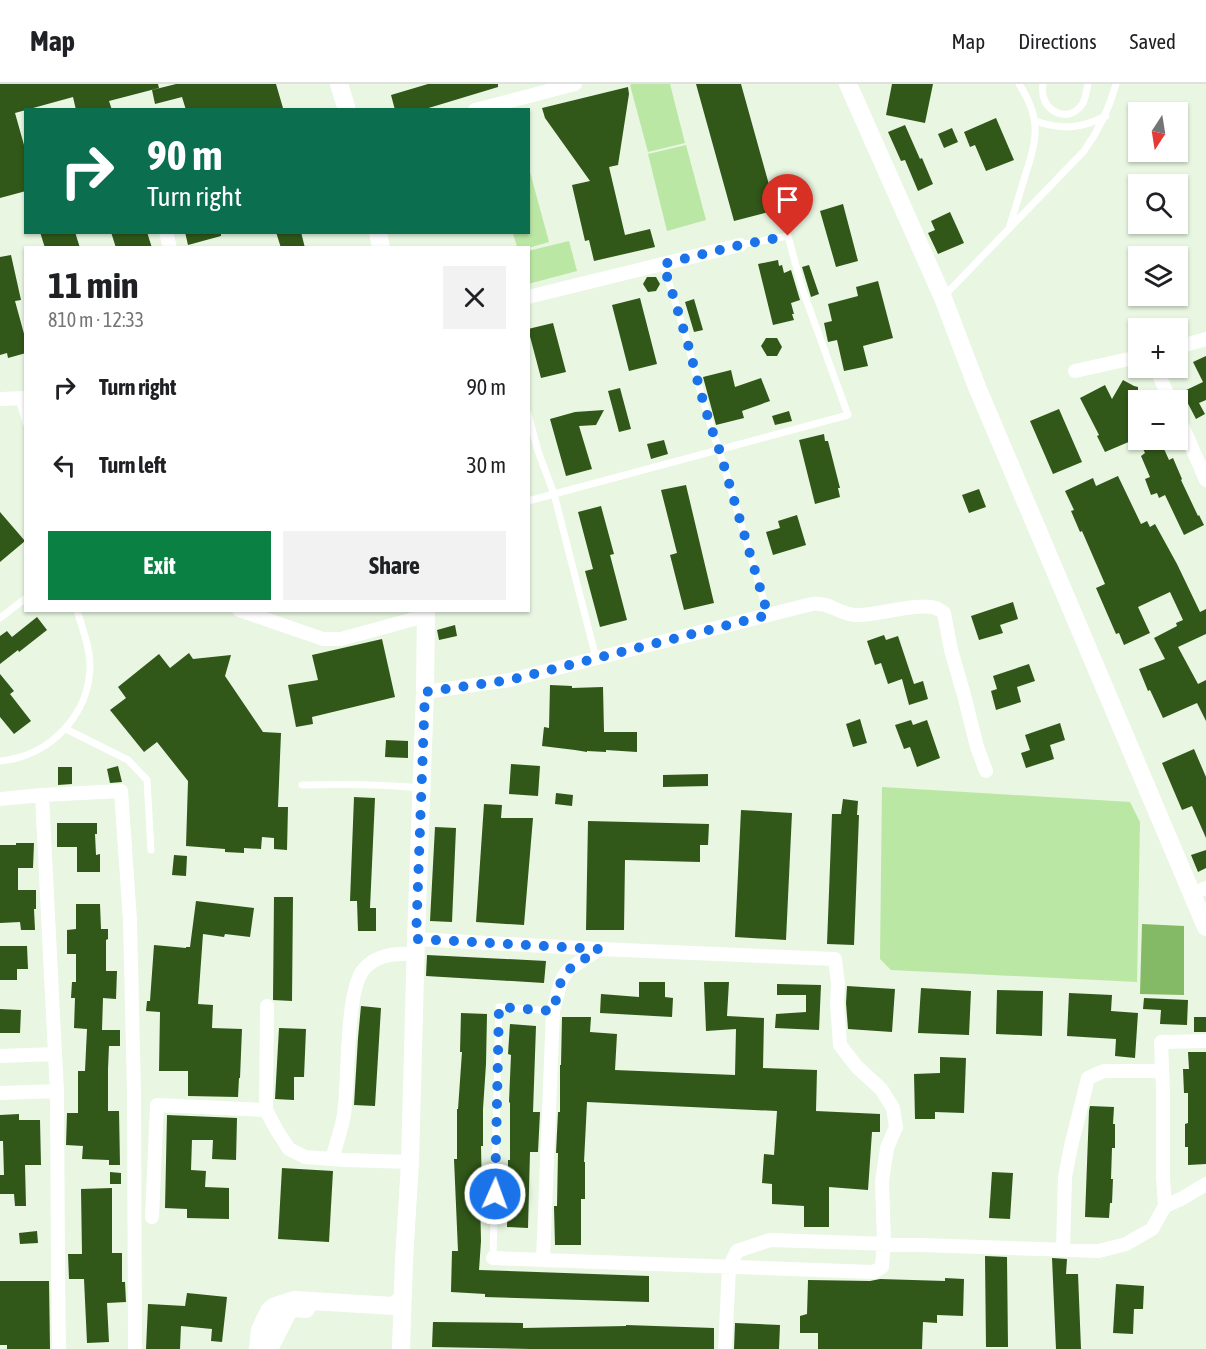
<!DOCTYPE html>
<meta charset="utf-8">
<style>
:root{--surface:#fff;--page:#f2f2f2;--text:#202124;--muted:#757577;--line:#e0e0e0;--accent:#0b8043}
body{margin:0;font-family:"Asap Condensed",sans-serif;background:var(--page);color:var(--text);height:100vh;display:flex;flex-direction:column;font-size:22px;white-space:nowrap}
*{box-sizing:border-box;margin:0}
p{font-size:20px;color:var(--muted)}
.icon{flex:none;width:33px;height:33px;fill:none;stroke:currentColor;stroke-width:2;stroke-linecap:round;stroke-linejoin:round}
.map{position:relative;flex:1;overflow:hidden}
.side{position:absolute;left:24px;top:162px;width:506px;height:366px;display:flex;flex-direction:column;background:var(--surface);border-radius:0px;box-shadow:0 2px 4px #0004}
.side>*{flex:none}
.hud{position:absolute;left:24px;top:24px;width:506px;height:126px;border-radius:0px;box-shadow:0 2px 4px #0004;background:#0b6e4f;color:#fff;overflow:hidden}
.needle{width:39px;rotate:192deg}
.controls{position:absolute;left:1128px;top:18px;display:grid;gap:12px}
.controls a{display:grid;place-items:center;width:60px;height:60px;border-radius:0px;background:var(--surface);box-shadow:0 2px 4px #0004;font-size:30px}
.pin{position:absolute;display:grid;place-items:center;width:51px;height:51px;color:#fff;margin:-62px -26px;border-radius:50% 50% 50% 0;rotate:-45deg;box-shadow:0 0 6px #0007}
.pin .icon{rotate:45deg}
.me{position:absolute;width:66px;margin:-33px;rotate:2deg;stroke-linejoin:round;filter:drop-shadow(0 0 4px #0008)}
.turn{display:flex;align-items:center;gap:21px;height:126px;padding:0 24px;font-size:27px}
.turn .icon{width:78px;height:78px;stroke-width:2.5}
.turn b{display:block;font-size:42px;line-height:51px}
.round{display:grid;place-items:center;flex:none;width:63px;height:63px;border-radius:0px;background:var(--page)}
.head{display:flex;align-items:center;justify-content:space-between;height:102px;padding:0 24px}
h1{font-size:36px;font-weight:700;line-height:45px}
.button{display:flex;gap:12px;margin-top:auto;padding:12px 24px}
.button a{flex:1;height:69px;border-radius:0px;background:var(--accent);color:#fff;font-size:24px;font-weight:700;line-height:69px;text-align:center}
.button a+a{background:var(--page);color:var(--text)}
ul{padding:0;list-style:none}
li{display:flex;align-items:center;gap:18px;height:78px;padding:0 24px}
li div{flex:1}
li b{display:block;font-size:22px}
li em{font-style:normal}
header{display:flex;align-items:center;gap:36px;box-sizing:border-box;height:84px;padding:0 30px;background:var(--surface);border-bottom:2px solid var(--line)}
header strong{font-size:28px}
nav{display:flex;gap:33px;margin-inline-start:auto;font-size:21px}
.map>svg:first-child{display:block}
.green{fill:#bbe7a4}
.water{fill:#84b966}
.building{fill:#315719}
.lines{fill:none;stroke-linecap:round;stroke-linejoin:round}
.service{stroke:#fff;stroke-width:7}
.minor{stroke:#fff;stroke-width:14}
.tertiary{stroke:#fff;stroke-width:18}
.route{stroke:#1a73e8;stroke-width:10;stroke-dasharray:0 18}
</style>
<header>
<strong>Map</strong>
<nav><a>Map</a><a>Directions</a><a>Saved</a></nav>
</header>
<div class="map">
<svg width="1206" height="1265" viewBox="0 0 1206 1265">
<rect width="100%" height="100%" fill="#e8f6e2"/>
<!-- green -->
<path class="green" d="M632 0H670L685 59 648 68 630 1Z
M686 61 706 136 667 147 648 70Z
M530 88 549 158 528 164 517 163 513 149 528 148V89Z
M569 157 577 187 528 200V167Z
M882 703 1130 718 1140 738 1137 898 891 886 880 875Z"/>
<!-- water -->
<path class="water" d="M1142 840 1184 842V911L1140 910Z"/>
<!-- building -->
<path class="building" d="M0 0H158L159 4 109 17 112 26H76L73 13 15 29 26 68V107L0 114Z
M176 0H276L283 24 277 26H186L182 13 155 20 152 6Z
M428 0H498V3L422 26H395L391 11Z
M696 0H741L776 126 734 137Z
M892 0H933L925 39 886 31Z
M628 3 629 10 618 81 609 83 625 151 650 145 655 163 594 177 589 156 585 157 572 101 590 97 545 34 542 24Z
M996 34 1014 76 986 87 975 61 970 63 964 48Z
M905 41 920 75 922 74 933 100 918 107 905 76 901 77 888 48Z
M952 44 958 58 944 64 938 50Z
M843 120 858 177 836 183 820 127Z
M950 128 964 159 938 170 928 149 935 146 931 137Z
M40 148H75L80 164H45Z
M111 148H147L152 164H116Z
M185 148H221V152L188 161Z
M276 148H301L305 164H281Z
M11 171 21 216 15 217 26 257V269L8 274 7 269 0 271V173Z
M778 176 779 182 782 181 784 189 791 186 800 216 791 219 794 230H792L794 236 773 241 758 180Z
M809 181 819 210 811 213 802 183Z
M647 193H656L660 200 656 207 648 208 643 200Z
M878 197 893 254 863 262 868 282 844 287 837 256 828 258 824 239 832 237 828 220 858 212 856 203Z
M640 214 657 280 629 287 612 221Z
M694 215 703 246 694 248 685 218Z
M553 239 566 288 541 294 528 245Z
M766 254H777L782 263 777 272H767L761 262Z
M1206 272V316L1199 319 1205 330 1196 335 1182 308 1203 298 1193 278Z
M731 286 735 303 761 294 770 317 742 327 744 334 716 341 703 293Z
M1123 296 1134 302 1138 303V354L1105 368 1097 352 1099 351 1080 314 1105 301 1112 315Z
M620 304 631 345 619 348 608 307Z
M1059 325 1082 378 1053 390 1030 337Z
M604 326 596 341 579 342 592 385 566 392 550 335 575 328Z
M789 327 792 337 775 341 772 332Z
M824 350 825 357H828L840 404H838L840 413 815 420 799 356Z
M664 356 668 370 651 375 647 360Z
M1139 356H1160L1169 376 1173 374 1182 395 1181 396 1198 432 1199 431 1204 441 1184 451 1165 411 1159 414 1157 409 1151 411 1145 395 1150 393 1141 372 1145 369Z
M1118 392 1141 440 1147 437 1150 443 1155 440 1177 480 1200 528 1206 525V550L1178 563 1198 600 1206 596V637L1197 619 1163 634 1150 606 1148 607 1139 585 1165 575 1154 554 1177 542 1176 539 1183 536 1170 508 1138 523 1150 549 1124 561 1119 549 1116 550 1096 504 1105 500 1082 447 1080 448 1071 427 1074 426 1065 407 1093 394 1096 402Z
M686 401 714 519 684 526 670 471 677 469 661 406Z
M979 405 986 423 969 429 962 411Z
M601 422 614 470 610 471 627 536 600 543 585 487 593 485 578 428Z
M0 428 25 457 0 478Z
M797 431 806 461 773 471 766 448 780 444 778 437Z
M1013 518 1018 535 1000 541 1003 549 979 556 971 532Z
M37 533 47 546 19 568 18 566 0 580V552L7 547 12 553Z
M455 541 457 552 439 556 437 546Z
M884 551 886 556 898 552 914 600 923 597 928 615 909 621 902 595 888 600 881 579 875 581 867 557Z
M382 555 395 613 312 633 313 640 296 643 288 601 318 596 312 571Z
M189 569 193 575 231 571 225 592 263 648 281 649 278 723H288L287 766 274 765V754L262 753 261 765 244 764V769L225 768V765L186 762 188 697 157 658 144 668 110 626 126 614 118 603 159 570 170 584Z
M1029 580 1035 597 1017 603 1021 618 996 626 991 607 997 605 993 592Z
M0 590 14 607 10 610 31 637 14 650 0 633Z
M550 601 572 602V604L603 603 604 648H637V668L606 666V668L587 667V668L575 666 542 662 544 643 549 644Z
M860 635 867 659 853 663 846 640Z
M911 636 913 641 927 636 940 674 917 683 910 663 904 665 895 641Z
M1060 639 1065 656 1050 661 1054 675 1026 684 1021 669 1030 666 1025 651Z
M386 656 408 657V674L385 673Z
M1194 665 1206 693V754L1192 722 1182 726 1162 679Z
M511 680 540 682 538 712 509 710Z
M118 682 122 698 110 699 107 685Z
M58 683H72V700L58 701Z
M708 690V702L663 703V691Z
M556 709 573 711 572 722 555 720Z
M354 713 375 714 370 824H376V847H358L357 817H350Z
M843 715 858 717 857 731H859L854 861 827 860 832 730H841Z
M484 720 502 721 501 734H533L524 841 476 838Z
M741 726 792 729 786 856 735 853Z
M588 737 709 740 708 761H700V778L625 776 624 846H586Z
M57 739H97V750H95L96 771 100 770V788H77V763H57Z
M435 743 456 744 452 838 430 837Z
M16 759H34L33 784H18V806H36V825H34L35 846H21L20 838 0 839V761H16Z
M1206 766V784L1198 788 1191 771Z
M174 771 187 772 186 792 172 791Z
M274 813H293L292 917 273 916Z
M196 817 254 824 250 853 225 850 224 853 203 850 198 920 213 921 212 944 242 945 240 994H239L238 1013 188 1012V987H159L160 928 146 927 147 917H150L154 861 186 864V863H190Z
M76 820H100L101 845H108V855L106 856V887H117L116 915 103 914 102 946H120V962H109L108 985V1027H119L120 1081H109V1076L82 1075 83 1062 66 1061 67 1029H78V987H85L87 945 74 944 75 914H71L72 898H76V870H67V846L76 845Z
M0 862H27L28 885H17V896H0Z
M427 871 546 877 544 899 426 892Z
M639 898H665V913L673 914 672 933 600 929 601 910 639 913Z
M704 898H729L727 932 764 934 763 984 817 986 816 1027 880 1030V1048H872L868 1106 829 1103V1143H804V1122L772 1120V1100L762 1099 764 1070 774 1071 777 1027 587 1018 584 1078H585V1115H581V1161H555L554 1123V1122H557L558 1069H556L558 1028H560V981H561L562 933H591L590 948 617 950 615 986 735 991 736 945 706 947Z
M777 900 821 901 819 946 775 944 776 930 806 928V911H777Z
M847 902 895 905 892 948 848 945 846 919Z
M921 904 971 907 969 951 918 949Z
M997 906 1043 907 1042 952 996 950Z
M1069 909 1112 911 1111 927 1138 929 1135 974 1115 972 1116 955 1067 952Z
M1144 914 1188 916 1187 941 1160 940 1161 926 1143 925Z
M361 922 381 924 375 1022 354 1021 358 954Z
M0 925 21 926 20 949H0Z
M461 929 487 930 486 980 483 1025V1062H481L482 1112H480L481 1157 479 1186 649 1192V1218L485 1213V1210L451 1208 452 1167H458L454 1075H457V1025H458L462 968H460Z
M1194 933H1206V948H1194Z
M510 940 536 942 533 1028H540L538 1068H530L528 1144 507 1143 508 1076H510V1019L509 1018 511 971 508 970Z
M279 944 306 945 304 993H294V1016L275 1015Z
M1188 968H1206V1080L1188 1081V1063H1185V1040L1188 1039V1009H1184L1183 985H1189Z
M940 973 966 974 964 1029 935 1028V1035H915L914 990 940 989Z
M1090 1022 1114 1023 1113 1040H1115V1064H1112L1111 1095H1113L1112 1119H1110L1109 1134 1085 1133 1089 1027Z
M19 1030V1036H40L41 1081H25L26 1122H15L14 1110H0V1091H4L3 1057H0V1031Z
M167 1031 237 1034 236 1076 212 1075 213 1056H192L191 1086 206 1087 205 1103 229 1104V1135L187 1134V1125L165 1124Z
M282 1084 333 1087 329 1158 278 1155Z
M110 1088 121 1089V1100H110Z
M992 1088 1013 1089 1010 1135 989 1134Z
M112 1104V1169H122V1198H125L126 1218 107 1219 109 1258 87 1259 84 1195H69L68 1170H82L81 1105Z
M37 1147 38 1159 20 1160 19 1149Z
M985 1172 1007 1173 1008 1263H986Z
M1052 1174 1067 1175 1066 1190H1078L1081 1265H1056Z
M945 1194 964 1195 963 1232 937 1231V1239L923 1238 922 1265H818V1249H800V1232L807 1230 808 1196 870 1197 880 1195 945 1197Z
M0 1197H49L50 1265H7V1261H0Z
M1116 1200 1144 1202 1143 1225H1134L1133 1250 1113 1249Z
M187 1209 227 1213 222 1258 211 1257 212 1245 181 1242 180 1265H146L148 1220 185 1222Z
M433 1238 523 1239V1244L626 1242V1241L714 1244V1265H531L432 1263Z
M735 1239 780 1241 779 1265H734Z"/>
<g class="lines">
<!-- service -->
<path class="service" d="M1043 0C1038 27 1069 42 1083 19 1086 14 1086 6 1088 0
M1035 37C1062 46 1080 45 1106 32
M1010 141C1015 125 1020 109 1025 92 1037 55 1042 35 1019 0
M663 180C672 208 681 235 689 264 698 298 706 332 719 365L768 531
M944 212 1084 67C1099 46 1109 26 1116 0
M19 315 26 339
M528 330 538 367 554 410 596 574
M528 417 848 331 802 204 788 152 740 161
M0 534 26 514
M66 645 128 676 147 696 151 766
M0 677C49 673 90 631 90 581 90 563 82 544 77 526
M302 701C342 700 381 700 421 704
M493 1174 499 923 553 927"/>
<!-- minor -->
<path class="minor" d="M475 26 575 0
M166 148 170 164
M528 213 740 161
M1178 263 1206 255
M1156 284 1170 316
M1075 287 1138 273
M0 315 26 314
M1178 332 1206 396
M239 526 323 555H341L425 532
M425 608 510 596 812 520C832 518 839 531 856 531 878 532 915 518 936 524 936 524 943 528 944 529L951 566 964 611 977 663 986 687
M42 711 121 707 130 836 134 1010 135 1265
M0 715 42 711 55 970 0 972
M1192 810 1206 804
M416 855 599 865 835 875 838 900 837 919 840 961 857 983 881 1005 893 1024 896 1043 887 1064 882 1097 884 1159 882 1183 874 1188 543 1176 553 927 561 897 568 886 599 865
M267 922 266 1026 276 1045 289 1065 305 1073 345 1076 410 1078
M55 970 57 1007
M0 1009 57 1007 58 1185 59 1265
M332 1075C336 1060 342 1045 344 1030 349 998 345 907 364 885 377 870 397 869 415 870
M1165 1122 1181 1115 1206 1100
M152 1133 157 1021 266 1026
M1063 1165 1065 1093 1071 1062 1088 994 1104 987H1162
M493 1174 543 1176
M725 1265 729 1184 737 1167 770 1156 1099 1167 1126 1160 1152 1145 1165 1122 1163 1093V1008L1161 958 1206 957"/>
<!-- tertiary -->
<path class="tertiary" d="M339 0 347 26
M848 0 943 214 977 303 1206 843
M378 148 381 164
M258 1265 260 1246 269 1227 275 1222 294 1216 394 1222 403 1213
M270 1265 271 1261 289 1226 297 1224 306 1225
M401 1265 404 1176 410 1078 416 855 425 608 426 526"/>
</g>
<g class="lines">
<!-- route -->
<path class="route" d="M495 1110 499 923 553 927 561 897 568 886 599 865 416 855 425 608 510 596 768 531 719 365C706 332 698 298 689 264 681 236 672 208 663 180L740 161 788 152"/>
</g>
</svg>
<div class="controls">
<a><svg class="needle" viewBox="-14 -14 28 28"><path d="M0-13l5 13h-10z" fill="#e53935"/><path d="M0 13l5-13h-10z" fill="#757577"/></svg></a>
<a><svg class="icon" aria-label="search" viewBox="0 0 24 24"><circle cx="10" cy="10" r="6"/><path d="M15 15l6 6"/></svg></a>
<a><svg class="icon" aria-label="layers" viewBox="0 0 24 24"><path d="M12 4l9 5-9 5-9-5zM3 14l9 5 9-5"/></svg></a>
<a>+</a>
<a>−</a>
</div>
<div class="pin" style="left:788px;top:152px;background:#d93025"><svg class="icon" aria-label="arrive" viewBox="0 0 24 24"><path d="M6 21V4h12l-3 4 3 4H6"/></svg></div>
<svg class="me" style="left:495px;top:1110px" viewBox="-20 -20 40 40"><circle r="17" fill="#1a73e8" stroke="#fff" stroke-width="3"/><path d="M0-11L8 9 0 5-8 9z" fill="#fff"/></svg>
<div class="hud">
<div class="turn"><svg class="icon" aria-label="right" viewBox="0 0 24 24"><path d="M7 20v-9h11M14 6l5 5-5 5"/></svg><div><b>90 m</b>Turn right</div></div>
</div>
<section class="side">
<div class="head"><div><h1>11 min</h1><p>810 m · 12:33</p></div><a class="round"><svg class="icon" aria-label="close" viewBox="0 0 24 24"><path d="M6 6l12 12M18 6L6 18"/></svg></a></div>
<ul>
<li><svg class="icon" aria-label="right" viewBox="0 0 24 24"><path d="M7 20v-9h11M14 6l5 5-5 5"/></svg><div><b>Turn right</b></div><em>90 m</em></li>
<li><svg class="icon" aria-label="left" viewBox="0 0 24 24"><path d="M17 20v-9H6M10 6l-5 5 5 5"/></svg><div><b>Turn left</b></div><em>30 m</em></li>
</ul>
<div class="button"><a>Exit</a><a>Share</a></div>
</section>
</div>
